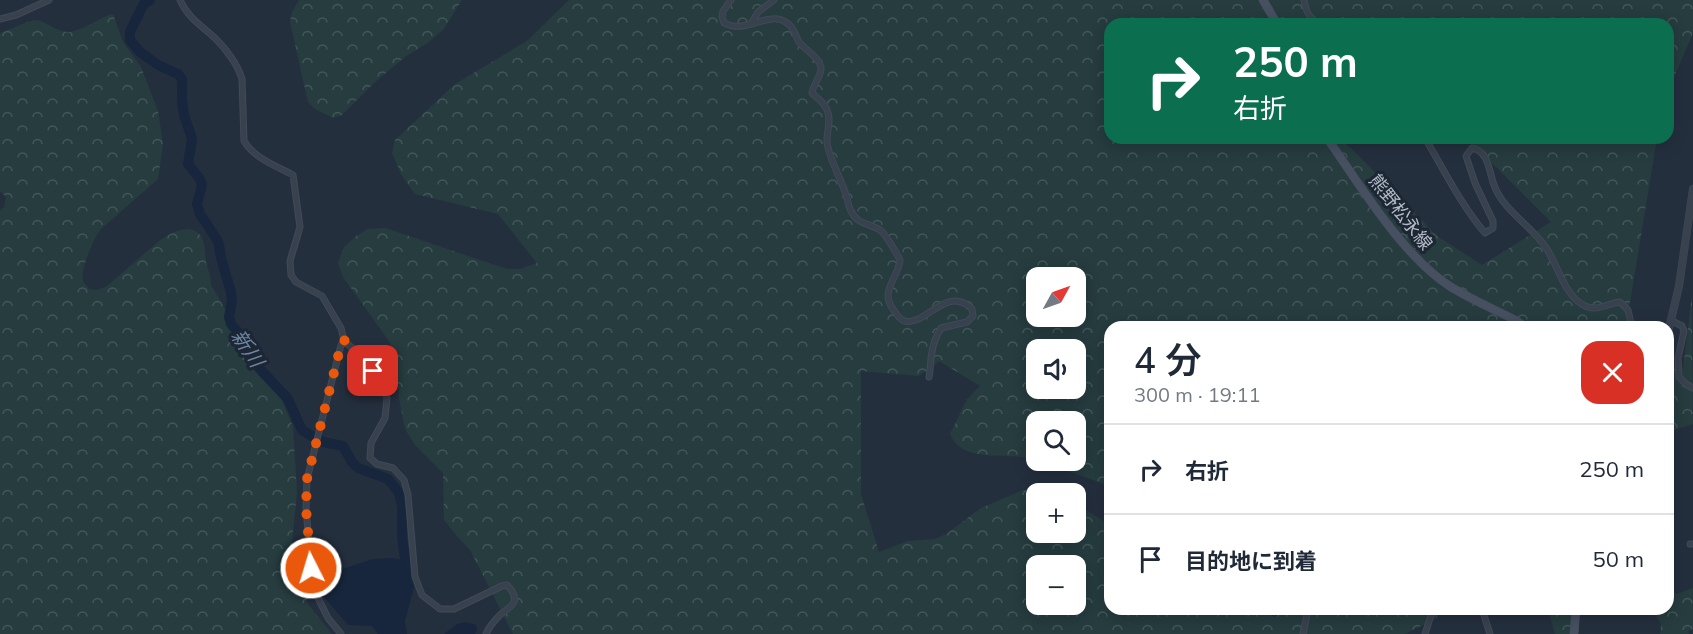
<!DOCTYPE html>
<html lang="ja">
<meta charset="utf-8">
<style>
:root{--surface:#fff;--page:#f6f6f7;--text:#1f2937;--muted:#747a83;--line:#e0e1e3}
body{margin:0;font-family:Mulish,"Noto Sans JP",sans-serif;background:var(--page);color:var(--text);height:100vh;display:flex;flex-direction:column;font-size:22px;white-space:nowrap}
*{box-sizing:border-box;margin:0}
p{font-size:20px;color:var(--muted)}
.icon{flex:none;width:33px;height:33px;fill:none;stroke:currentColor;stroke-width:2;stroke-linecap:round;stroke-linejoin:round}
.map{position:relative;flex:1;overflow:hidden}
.sheet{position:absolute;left:1104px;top:321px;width:570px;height:294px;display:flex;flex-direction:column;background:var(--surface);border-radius:18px;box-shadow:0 3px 15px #0003}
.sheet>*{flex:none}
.hud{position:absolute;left:1104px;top:18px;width:570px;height:126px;border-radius:18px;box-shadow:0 3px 15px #0003;background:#0b6e4f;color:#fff;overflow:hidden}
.needle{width:39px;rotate:50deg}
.tools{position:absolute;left:1026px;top:267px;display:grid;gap:12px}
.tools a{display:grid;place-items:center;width:60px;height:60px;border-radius:12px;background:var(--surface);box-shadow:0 3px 15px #0003;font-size:30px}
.pin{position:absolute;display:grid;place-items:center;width:51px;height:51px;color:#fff;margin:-26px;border-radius:12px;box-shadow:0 3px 9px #0006}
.me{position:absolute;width:66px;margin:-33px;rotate:355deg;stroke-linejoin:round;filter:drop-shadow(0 0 4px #0008)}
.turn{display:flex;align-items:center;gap:21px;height:126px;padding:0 30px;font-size:27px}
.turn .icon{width:78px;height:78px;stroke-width:2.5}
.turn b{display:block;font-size:42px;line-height:51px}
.round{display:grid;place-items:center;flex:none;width:63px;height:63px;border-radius:18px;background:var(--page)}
.headline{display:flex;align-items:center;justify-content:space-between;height:102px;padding:0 30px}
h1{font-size:36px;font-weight:600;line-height:45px}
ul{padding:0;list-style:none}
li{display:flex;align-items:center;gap:18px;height:90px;padding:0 30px;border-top:2px solid var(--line)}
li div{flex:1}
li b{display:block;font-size:22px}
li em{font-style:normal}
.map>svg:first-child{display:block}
.forest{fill:url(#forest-crowns);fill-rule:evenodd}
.water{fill:#17263c}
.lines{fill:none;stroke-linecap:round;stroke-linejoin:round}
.river{stroke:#17263c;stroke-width:10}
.minor-casing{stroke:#414a57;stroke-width:7}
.tertiary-casing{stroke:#414a57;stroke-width:8}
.secondary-casing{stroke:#414a57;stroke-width:9}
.minor{stroke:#38414e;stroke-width:5}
.tertiary{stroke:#38414e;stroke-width:7}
.secondary{stroke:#465061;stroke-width:8}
.route{stroke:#ea580c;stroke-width:10;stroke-dasharray:0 18}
.labels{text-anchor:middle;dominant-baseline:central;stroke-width:6;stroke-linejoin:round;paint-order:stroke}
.street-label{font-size:18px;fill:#b4bcc9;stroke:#1d2633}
.water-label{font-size:20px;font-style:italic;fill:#6d86a8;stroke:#1d2633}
</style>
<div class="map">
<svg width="1693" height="634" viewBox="0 0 1693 634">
<defs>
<pattern id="forest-crowns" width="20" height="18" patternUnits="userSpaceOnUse" patternTransform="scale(1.5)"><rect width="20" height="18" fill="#263c3f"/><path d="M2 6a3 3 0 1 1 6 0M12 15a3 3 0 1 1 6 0" fill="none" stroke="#435659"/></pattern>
</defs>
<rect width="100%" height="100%" fill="#242f3e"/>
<!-- forest -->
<path class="forest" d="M299 0H462L443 30 429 42 405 57 375 82 342 115 333 118 315 109 308 102 290 22 292 12Z
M569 0H767L770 3 774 0H1693V33L1668 91V24H1110V138H1339L1355 152 1437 236 1482 265 1551 222 1467 138H1657L1626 327H1110V486L1039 461 1076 460V422H1036V460C1010 450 963 466 950 434L967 399 980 386 939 361 927 371 918 376 861 371V494L879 552 908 541 935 539 946 534 981 508 1023 490H1043L1050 493 1036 494V532H1076V504L1110 525V609H1254L1275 617 1288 609H1434L1438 618 1404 634H513L470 550 457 536 444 520 443 473 415 445 405 429 399 399 397 365 389 341 343 277 338 263 344 247 355 237 368 229 385 228 507 269H520L537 263 498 214 415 194 401 174 392 153 395 140 455 84 527 41ZM1036 278H1076V316H1036ZM1036 350H1076V388H1036ZM1036 566H1076V604H1036Z
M113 14 123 42 141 67 158 111 163 144 158 179 101 229C94 237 80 270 83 281 84 283 88 287 89 289L98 290 107 286 159 241C170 233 193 221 202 238 205 245 205 255 206 262 208 271 211 275 211 285L249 350 271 374 293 427 297 493 292 541 299 579 303 586 308 604 332 634H0V211L4 207 6 197 0 191V33C7 31 30 20 35 20 47 21 57 33 70 32 83 30 99 18 113 14Z
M1692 295 1693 424 1668 432V360L1683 369Z
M1693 588V629L1688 631 1689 634H1660L1661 624 1655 615 1656 609H1668V591L1677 594Z
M1548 609H1572L1570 634H1555Z"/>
<!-- water -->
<path class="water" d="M393 558 402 560 407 577 401 596 407 634H378L372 626 348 625 324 597 318 577 373 559Z
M466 622 476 625 477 629 475 634H444L457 624Z"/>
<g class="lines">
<!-- river -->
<path class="river" d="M150 0 144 4 141 9 130 32V40L140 52 158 65 178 74 182 79V101L184 115 192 139 188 164 200 179 202 185 197 204 200 214 216 238 219 245 221 258 231 292 232 301 229 317 231 324 246 341 250 353 259 368 288 399 302 430 310 435 323 442 343 446 352 462 358 468 388 479 399 493 402 506V537L409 587 396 634"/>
<defs>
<path id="minor" d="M180 0C187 17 203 27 216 39 226 49 238 65 242 79L244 141C254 158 276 166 293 175L300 227 290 261 291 275 296 282 322 296 341 328 344 341 357 352 373 371 384 388 387 398 385 418 371 443 370 458 377 464 393 468 404 480 408 495 415 577 422 595 440 609H454L502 586 507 585C511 589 516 596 514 602 512 607 504 611 500 615 494 621 489 627 486 634
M731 0 723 11 722 17 724 23C727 24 730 26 733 26 751 29 771 11 787 23 795 28 795 36 799 42 805 50 819 57 821 67 822 76 813 84 812 93 817 98 825 103 827 110 832 120 826 132 827 143 830 161 841 178 846 195 848 200 848 205 850 209 857 225 867 222 880 230 885 233 897 254 900 260 899 273 889 282 888 295 888 302 891 307 895 312 898 316 900 320 905 321 926 326 947 284 972 309L973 316 967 322 941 328C937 335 933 343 932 352 930 361 931 368 929 377
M1304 0C1306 12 1309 18 1320 24
M0 19 16 15 49 0
M751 24 758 12 774 0
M1425 138C1444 170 1461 205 1485 233L1493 228V221L1475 183 1466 156 1472 148C1489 151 1489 172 1494 185 1503 210 1529 224 1544 245 1558 263 1563 295 1585 306 1597 312 1608 303 1620 302L1628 310 1632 327
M1672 321 1682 326 1684 331 1678 358 1679 377 1687 385 1693 388
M1690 544H1693
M1482 609 1490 634
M341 634 328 618 315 592 311 568 306 508 307 479 341 345 344 341
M1303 634 1308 609
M1425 634 1433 609"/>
<path id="tertiary" d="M1668 333 1679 286 1693 189"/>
<path id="secondary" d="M1263 0 1277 24
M1327 138C1360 185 1403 257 1451 287 1472 300 1496 310 1517 321L1525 327
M1574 634 1576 609"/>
</defs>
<!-- minor casing -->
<use href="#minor" class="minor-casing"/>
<!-- tertiary casing -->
<use href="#tertiary" class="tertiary-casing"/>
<!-- secondary casing -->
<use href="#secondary" class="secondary-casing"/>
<!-- minor -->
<use href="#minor" class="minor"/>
<!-- tertiary -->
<use href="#tertiary" class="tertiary"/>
<!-- secondary -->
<use href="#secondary" class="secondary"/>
</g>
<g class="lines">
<!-- route -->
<path class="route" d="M311 568 306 508 307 479 341 345 344 340 357 352 373 371"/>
</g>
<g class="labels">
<!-- street labels -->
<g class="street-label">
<text transform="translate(1401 212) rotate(52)">熊野松永線</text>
</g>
<!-- water labels -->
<g class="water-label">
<text transform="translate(248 348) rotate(56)">新川</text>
</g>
</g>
</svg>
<div class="tools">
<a><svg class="needle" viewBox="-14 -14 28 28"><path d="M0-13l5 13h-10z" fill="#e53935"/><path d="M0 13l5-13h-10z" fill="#747a83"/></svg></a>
<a><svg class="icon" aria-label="sound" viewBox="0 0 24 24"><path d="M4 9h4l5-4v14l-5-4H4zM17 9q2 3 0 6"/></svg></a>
<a><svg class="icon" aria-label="search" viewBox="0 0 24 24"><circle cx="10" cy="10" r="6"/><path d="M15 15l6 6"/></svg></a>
<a>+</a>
<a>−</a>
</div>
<div class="pin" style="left:373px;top:371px;background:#d93025"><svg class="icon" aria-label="arrive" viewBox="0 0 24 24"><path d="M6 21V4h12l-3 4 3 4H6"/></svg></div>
<svg class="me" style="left:311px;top:568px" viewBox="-20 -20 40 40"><circle r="17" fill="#ea580c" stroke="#fff" stroke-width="3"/><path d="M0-11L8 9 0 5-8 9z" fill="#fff"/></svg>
<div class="hud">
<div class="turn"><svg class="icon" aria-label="right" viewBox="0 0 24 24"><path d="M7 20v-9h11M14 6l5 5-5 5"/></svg><div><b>250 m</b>右折</div></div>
</div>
<section class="sheet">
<div class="headline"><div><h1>4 分</h1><p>300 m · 19:11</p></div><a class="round" style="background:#d93025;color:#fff"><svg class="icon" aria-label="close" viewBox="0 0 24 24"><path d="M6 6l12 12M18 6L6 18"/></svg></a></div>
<ul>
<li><svg class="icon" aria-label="right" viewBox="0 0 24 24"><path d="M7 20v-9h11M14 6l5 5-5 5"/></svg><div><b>右折</b></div><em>250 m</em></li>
<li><svg class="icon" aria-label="arrive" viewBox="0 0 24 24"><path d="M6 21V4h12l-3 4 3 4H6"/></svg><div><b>目的地に到着</b></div><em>50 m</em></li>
</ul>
</section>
</div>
